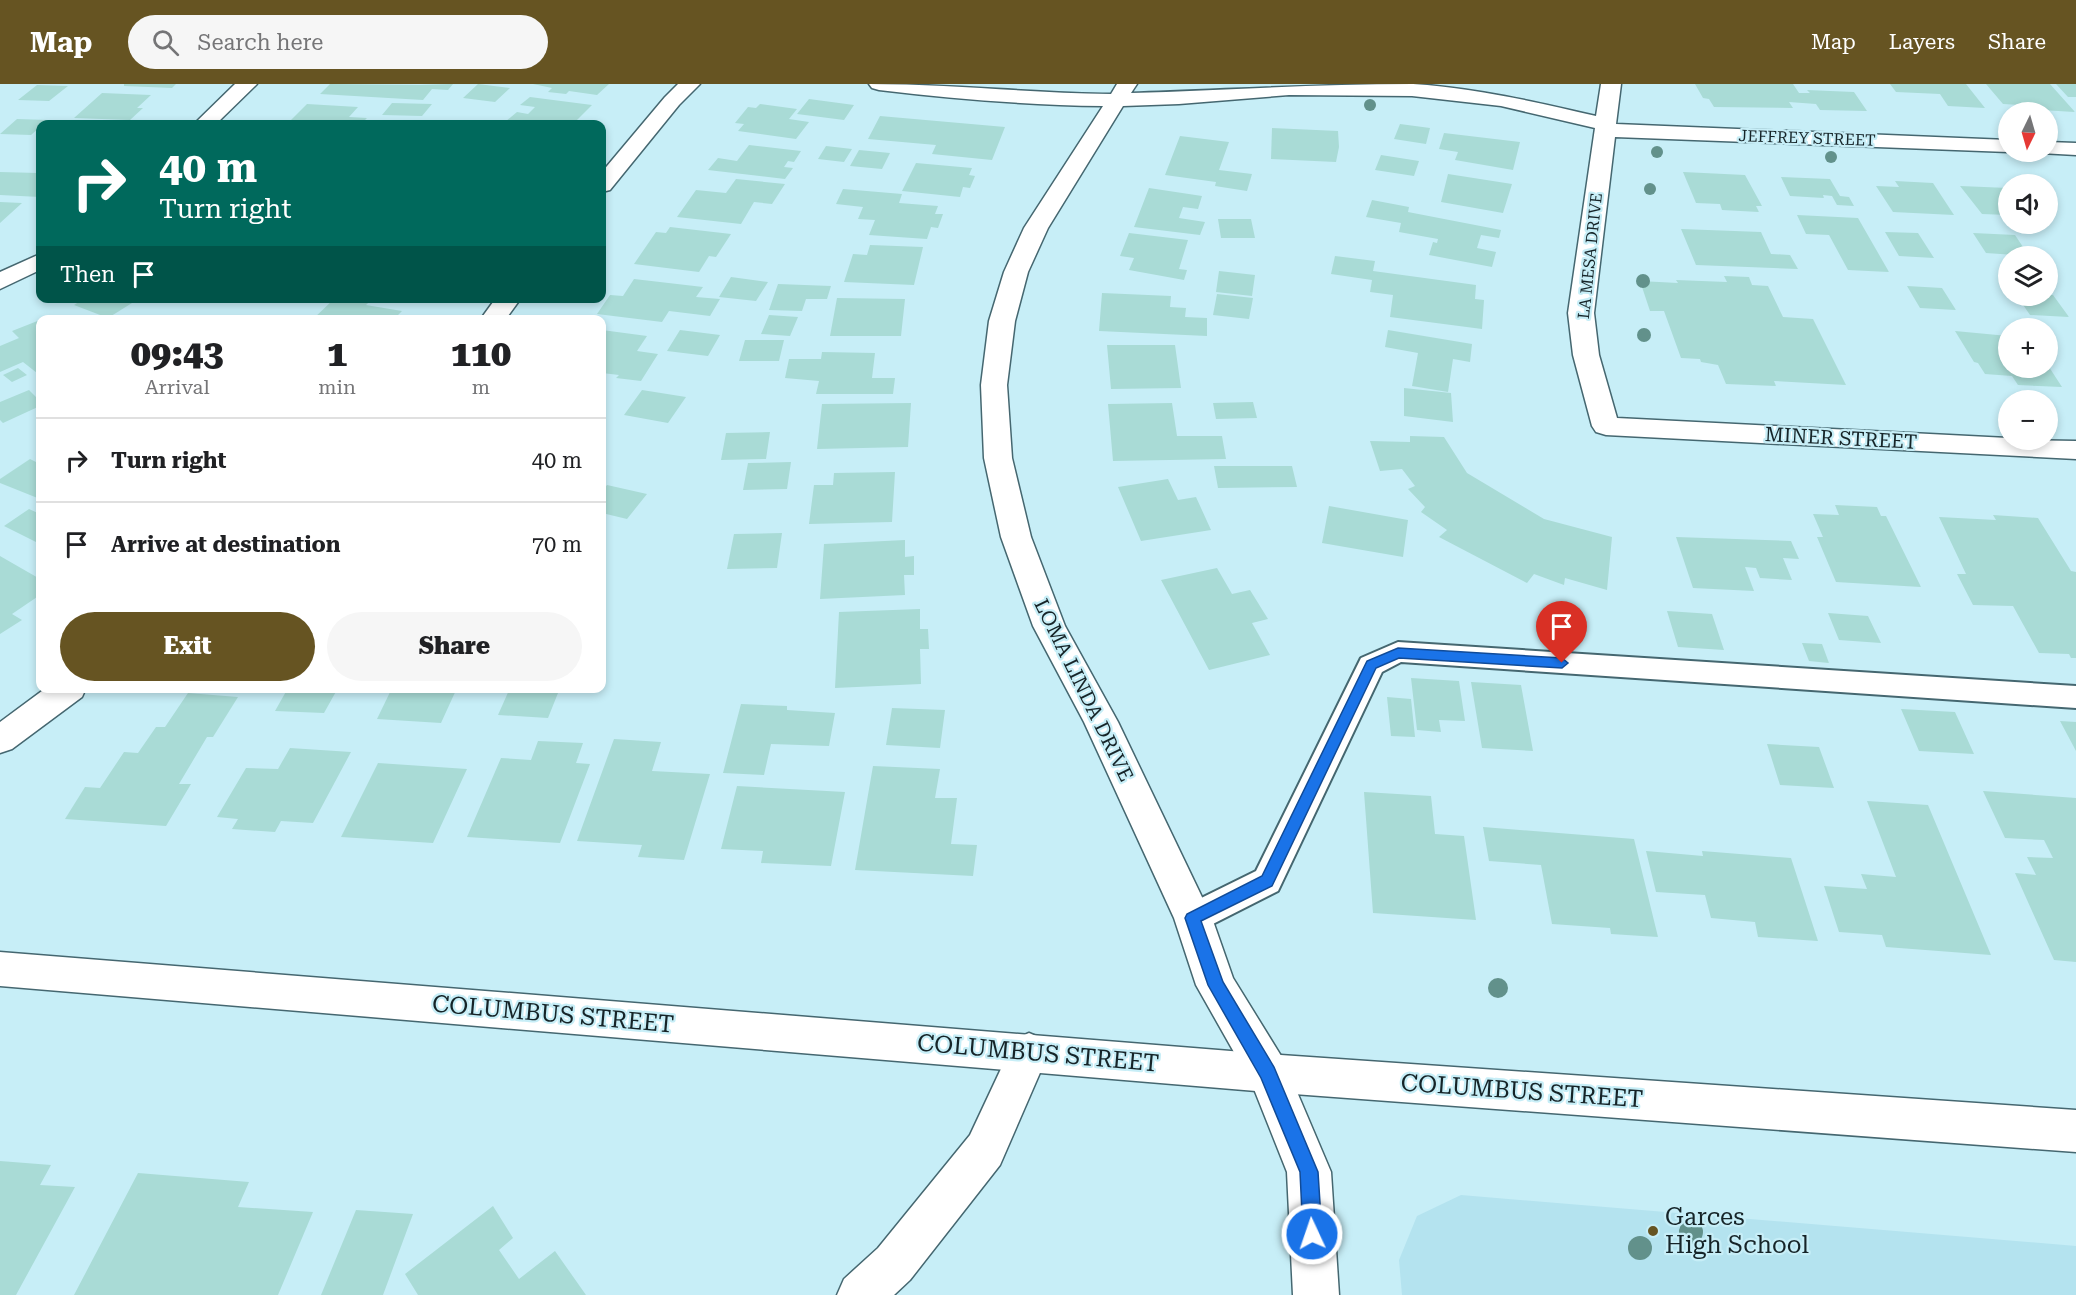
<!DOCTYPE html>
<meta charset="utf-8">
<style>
:root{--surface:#fff;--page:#f6f6f6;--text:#202124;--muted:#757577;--line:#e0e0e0;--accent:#665422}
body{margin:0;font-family:"Roboto Serif",serif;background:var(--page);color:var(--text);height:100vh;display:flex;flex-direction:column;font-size:22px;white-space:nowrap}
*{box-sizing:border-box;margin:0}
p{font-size:20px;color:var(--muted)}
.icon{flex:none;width:33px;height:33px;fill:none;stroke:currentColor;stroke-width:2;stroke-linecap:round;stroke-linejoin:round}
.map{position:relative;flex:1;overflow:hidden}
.side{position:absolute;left:36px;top:231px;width:570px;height:378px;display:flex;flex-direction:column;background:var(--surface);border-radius:12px;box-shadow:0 3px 9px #0003}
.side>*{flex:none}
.top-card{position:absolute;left:36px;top:36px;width:570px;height:183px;border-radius:12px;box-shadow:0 3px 9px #0003;background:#00695c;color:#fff;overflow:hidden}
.needle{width:39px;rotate:185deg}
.fabs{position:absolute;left:1998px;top:18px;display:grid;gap:12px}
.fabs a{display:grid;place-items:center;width:60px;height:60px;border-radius:50%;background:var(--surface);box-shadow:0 3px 9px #0003;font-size:30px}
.pin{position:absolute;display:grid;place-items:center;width:51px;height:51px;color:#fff;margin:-62px -26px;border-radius:50% 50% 50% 0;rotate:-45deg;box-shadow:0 0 6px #0007}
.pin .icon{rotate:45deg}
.me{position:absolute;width:66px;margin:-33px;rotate:357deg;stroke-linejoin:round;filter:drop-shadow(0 0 4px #0008)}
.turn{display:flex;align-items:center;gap:21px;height:126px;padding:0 24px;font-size:27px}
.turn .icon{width:78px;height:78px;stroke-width:2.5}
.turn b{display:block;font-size:42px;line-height:51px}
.then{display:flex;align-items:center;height:57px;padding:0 24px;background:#0003;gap:12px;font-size:22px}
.eta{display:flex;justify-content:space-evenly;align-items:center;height:102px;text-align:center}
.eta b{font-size:36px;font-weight:800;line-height:42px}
.button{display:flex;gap:12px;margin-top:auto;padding:12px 24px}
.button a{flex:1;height:69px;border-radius:36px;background:var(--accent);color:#fff;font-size:24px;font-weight:800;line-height:69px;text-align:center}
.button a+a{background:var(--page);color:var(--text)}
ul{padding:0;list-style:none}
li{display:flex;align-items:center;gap:18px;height:84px;padding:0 24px;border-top:2px solid var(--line)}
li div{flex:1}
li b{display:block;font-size:22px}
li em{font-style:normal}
header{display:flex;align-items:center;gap:36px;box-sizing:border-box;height:84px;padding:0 30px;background:var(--accent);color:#fff}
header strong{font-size:28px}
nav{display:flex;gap:33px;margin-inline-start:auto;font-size:21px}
.search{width:420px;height:54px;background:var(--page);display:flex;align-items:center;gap:15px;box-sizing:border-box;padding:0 21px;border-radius:33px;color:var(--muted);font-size:22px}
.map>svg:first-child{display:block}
.built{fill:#b4e3ef}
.building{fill:#a9dbd6}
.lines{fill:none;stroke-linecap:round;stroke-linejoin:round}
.lane-casing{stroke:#456770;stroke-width:4}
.street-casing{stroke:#456770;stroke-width:3}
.secondary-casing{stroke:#456770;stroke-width:3}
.lane{fill:#fff;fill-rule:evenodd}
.street{fill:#fff;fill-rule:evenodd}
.secondary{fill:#fff;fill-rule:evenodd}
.tree{fill:#62918b}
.route{fill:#1a73e8;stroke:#114b97;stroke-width:1.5}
.poi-dot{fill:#665422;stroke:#c7eef7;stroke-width:2}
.labels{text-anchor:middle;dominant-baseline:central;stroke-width:4.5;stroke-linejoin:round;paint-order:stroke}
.far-street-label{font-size:16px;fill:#162428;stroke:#c7eef7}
.street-label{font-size:20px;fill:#162428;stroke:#c7eef7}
.near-street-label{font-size:24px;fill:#162428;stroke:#c7eef7}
.near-poi-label{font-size:24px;fill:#162428;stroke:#c7eef7;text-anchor:start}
</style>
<header>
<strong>Map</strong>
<div class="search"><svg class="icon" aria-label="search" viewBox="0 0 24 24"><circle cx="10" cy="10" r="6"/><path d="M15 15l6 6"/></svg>Search here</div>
<nav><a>Map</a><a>Layers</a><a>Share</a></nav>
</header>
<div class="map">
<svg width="2076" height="1211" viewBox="0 0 2076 1211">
<rect width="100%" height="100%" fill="#c7eef7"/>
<!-- built -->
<path class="built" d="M1461 1111 2076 1162V1211H1402L1399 1176 1417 1132Z"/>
<!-- building -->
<path class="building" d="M124 0H176L172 4 124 2Z
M330 0 420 1 453 0 448 6 432 5 423 16 320 10Z
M478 0 510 4 495 18 463 14Z
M533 0H609L597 11 569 7 566 10 548 8 552 4Z
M1695 0H1793L1799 9H1810L1807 6 1854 8 1867 27 1820 26 1816 20 1789 18 1793 24 1714 23 1709 15 1703 14Z
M1890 0H1966L1985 24 1948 22 1940 10 1896 8Z
M1986 0H2050L2075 28 2041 26 2037 22 2003 20Z
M2056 0H2076V13H2068Z
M37 1 68 2 49 17 18 16Z
M102 9 151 11 137 24H143L130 36 74 34Z
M530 13 592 21 575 38 568 37 564 40 505 38 517 28 528 30 535 23 520 21Z
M809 15 854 21 844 36 797 30Z
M392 19 432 20 422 32 382 31Z
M307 20 358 23 349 33 367 34 361 40H287Z
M760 20 797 25 789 35 809 38 796 55 738 47 744 40 735 39 748 23 756 24Z
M880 32 1005 43 992 76 932 70 936 61 868 55Z
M17 35 48 36 31 51 0 50Z
M1400 40 1430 44 1426 60 1394 55Z
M1272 44 1338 47 1339 63 1336 78 1271 75Z
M1444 49 1520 58 1513 86 1455 76 1458 68 1439 65Z
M1180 52 1229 58 1219 86 1252 90 1247 107 1215 102 1216 98 1165 91Z
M749 61 801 67 794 78 788 77 784 83 793 84 785 95 708 86 718 74 737 77Z
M826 62 852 65 844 78 818 75Z
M859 66 890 69 882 85 850 82Z
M1381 71 1419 77 1414 92 1375 86Z
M916 79 972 84 969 91 975 92 970 104 963 103 960 113 902 107Z
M40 87V113L0 111V88L38 89Z
M1683 88 1745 91 1762 122H1756L1759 128 1722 126 1720 120 1696 119Z
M1448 90 1512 100 1503 129 1441 118Z
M1781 93 1830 95 1840 112 1849 113 1854 122 1837 121 1832 112 1823 111 1824 114 1790 112Z
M736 95 785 100 772 120 754 118 741 140 677 133 696 106 726 109Z
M1895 97 1933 99 1954 131 1893 128 1876 102 1899 103Z
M1960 102 2008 104V131L1982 130Z
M1149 104 1202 112 1198 125 1183 123 1179 134 1205 138 1200 151 1134 143Z
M843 105 902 110 899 119 938 122 935 130H943L938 144 931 143 927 155 869 151 875 136 858 135 863 123 836 120Z
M1372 116 1409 123 1408 128 1501 146 1499 154 1481 151 1477 164 1496 168 1492 183 1429 171 1433 158 1437 159 1438 155 1399 148 1401 139 1366 133Z
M0 118 22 119 0 139Z
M1797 131 1858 134 1889 188 1848 186 1829 151 1806 150Z
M1218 135H1251L1255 154H1221Z
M670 143 731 150 716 173 709 172 699 188 634 180 656 148 666 149Z
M1681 145 1761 148 1771 170 1790 171 1798 185 1696 181Z
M1885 148 1918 149 1934 174 1899 172Z
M1129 149 1188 156 1179 185 1187 186 1184 196 1129 186 1134 174 1120 172Z
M1973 149 2015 151 2029 172 1986 169Z
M870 161 923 163 914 201 844 198 853 170 867 171Z
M1335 172 1375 177 1373 187 1476 201 1475 215 1484 216 1482 245 1390 233 1393 211 1370 208 1372 196 1331 190Z
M1219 187 1255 191 1252 212 1216 208Z
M1724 192 1749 193 1752 201 1768 202 1783 233 1813 235 1846 301 1774 297 1776 302 1726 300 1718 281 1701 278 1700 275 1681 274 1664 227H1650L1640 197 1678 199 1676 196 1727 198Z
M731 193 768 198 756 217 719 213Z
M634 195 703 203 696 213 720 215 710 232 669 227 662 238 597 230 610 211 623 212Z
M778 200 831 202 827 215H806L802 227 769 226Z
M1907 202 1942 204 1956 226 1920 224Z
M1102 209 1171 212 1170 223 1186 224 1185 233 1207 234V252L1099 247Z
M1217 210 1253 214 1249 235 1213 231Z
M2053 211 2069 233 2030 231 2017 212Z
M85 214H140L108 234 74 221Z
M335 214H373L366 221 402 227 393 236H312Z
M837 214 905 215 901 252H830Z
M769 231 798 233 790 252 761 250Z
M40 236V288L37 289 23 278 0 288V262L19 254 12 247Z
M602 246 647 252 637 267 658 270 641 297 616 294 619 291 602 289Z
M680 246 720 251 708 272 667 267Z
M1388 246 1472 260 1470 278 1453 275 1448 308 1412 302 1418 269 1385 263Z
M1955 247 2008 252V284L2049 283 2062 303 2018 301 2012 292 1985 290 1978 279 1974 278Z
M745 256H784L779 277H739Z
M1107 261H1175L1181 304 1111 305Z
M822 268 875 269 872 294H895L893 310H816L819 297 785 294 789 275H821Z
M18 284 27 291 12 298 3 291Z
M1404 304 1451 309 1453 338 1404 332Z
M29 306 40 317V322L3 339 0 336V318Z
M642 306 686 313 668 339 624 331Z
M1253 318 1257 334 1216 335 1213 319Z
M911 319 908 363 817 365 822 320Z
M1172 319 1177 352H1222L1226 375 1113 377 1108 320Z
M770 348 766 375 721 376 726 349Z
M1410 352 1444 353 1467 389 1544 435 1612 453 1607 506 1565 494 1564 501 1534 490 1527 499 1439 453 1447 446 1421 428 1425 423 1408 405 1415 402 1402 385 1380 387 1370 357 1410 358Z
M30 375 40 380V415L0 399V395Z
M791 378 787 405 743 406 748 379Z
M1214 382H1292L1297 403 1218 404Z
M895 388 892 438 809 440 814 401H833L834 389Z
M1168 395 1178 416 1196 413 1211 446 1141 457 1118 403Z
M607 401 647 410 627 435 602 429V407Z
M1835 421 1877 423 1881 432H1886L1921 503 1836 498 1817 453H1823L1813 430 1839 431Z
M1329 422 1408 436 1403 473 1322 459Z
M29 425 40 430V460L4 442Z
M1993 431 2038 434 2071 487 2076 488V574H2071L2069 570 2039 569 2013 522 1973 521 1957 490H1966L1939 433 1996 436Z
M782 449 777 484 727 485 734 450Z
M1676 453 1791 457 1799 475 1783 474 1792 496 1760 494 1756 484 1745 483 1754 507 1693 504Z
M905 456V473L914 472V491H904L905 511 820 515 824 460Z
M0 472 40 495V511L12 530 22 536 0 550Z
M1217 484 1232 510 1250 506 1268 535 1252 539 1270 571 1209 586 1161 496Z
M920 525V545H928L929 565H920L921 600 835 604 839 528Z
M1667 527 1712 530 1724 566 1678 563Z
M1828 529 1868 532 1881 559 1839 556Z
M1802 559 1822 560 1829 579 1809 577Z
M1411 594 1459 597 1465 637 1439 636 1441 648 1417 646Z
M1471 598 1521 601 1533 667 1482 664Z
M288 604H338L324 629 275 627Z
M392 604H457L441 639 377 635Z
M510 604H560L548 634 498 631Z
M188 609 238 613 213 653H207L179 700H191L166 742 65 735 85 703 100 704 124 668 138 669 156 643H165Z
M1387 613 1411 615 1415 653 1391 652Z
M741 620 787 622V626L835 629 829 662 771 660 764 691 723 689Z
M892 624 945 626 940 664 886 661Z
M1901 625 1955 628 1974 670 1919 667Z
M2060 637 2076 638V667Z
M614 655 661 658 652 687 710 690 684 776 638 773 642 761 577 757Z
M538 657 583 659 576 679 590 680 560 759 467 753 501 674 531 676Z
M1767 660 1819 663 1834 704 1780 701Z
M290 664 351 668 313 739 281 737 275 748 232 745 238 735 217 733 246 684 278 685Z
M378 679 467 685 433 759 341 753Z
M873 682 940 685 935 714H957L951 760 977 761 973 792 855 786Z
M737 702 845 708 831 782 761 779 763 767 721 765Z
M1983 707 2076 714V878L2054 876 2015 789 2036 791 2027 773 2053 774 2044 756 2005 754Z
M1364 708 1431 712 1435 750 1464 752 1476 836 1373 829Z
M1867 717 1928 721 1991 871 1886 863 1882 851 1839 848 1824 802 1867 805 1861 790 1896 793Z
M1483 743 1634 755 1658 853 1611 850 1610 844 1552 840 1541 781 1489 777Z
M1646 767 1703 772 1702 767 1791 774 1818 857 1758 853 1755 838 1711 834 1705 811 1656 808Z
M0 1077 51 1081 40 1101 75 1103 16 1211H0Z
M138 1089 249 1098 238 1123 313 1128 278 1211H74Z
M493 1122 513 1154 499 1166 519 1195 555 1167 586 1211H418L405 1190Z
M356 1126 413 1130 383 1211H321Z"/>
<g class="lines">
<defs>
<path id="lane" d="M1398 558 2076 602V624L1401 578 1382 588 1278 807 1205 844 1193 848 1181 844 1177 834 1181 824 1256 787 1361 574Z"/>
<path id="street" d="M235 0H257L216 40H194Z
M678 0H700L679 21 610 106 602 108V88L665 13Z
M869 0C950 0 1030 9 1111 10L1117 0H1137L1131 9C1225 6 1319 0 1413 0 1475 4 1536 18 1596 32L1601 0H1621L1616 40 2008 56V68H2012H2008L1615 53 1594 229 1599 271 1617 334 2008 354V356L2076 357V375L1606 351 1596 348 1592 342 1573 271 1568 229 1595 44 1501 22 1412 12 1289 11 1179 20 1123 22 1048 144 1028 188 1015 237 1007 301 1012 374 1031 453 1065 542 1118 638 1212 834 1233 894 1283 975 1331 1088 1339 1211H1293L1287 1088 1252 1000 1196 901 1174 834 1084 638 1033 542 1001 453 984 374 981 301 989 237 1004 188 1024 144 1103 22C1028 21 954 15 879 6L872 4Z
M2048 58 2076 59V71L2040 69 2048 68Z
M40 170V186L0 205V188Z
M496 214H521L505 236H480Z
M46 604H86L82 613 12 665 0 669V638Z
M1029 949 1043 955 1049 968 1000 1081 910 1196 894 1211H837L844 1195 878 1164 970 1051 1015 955Z"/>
<path id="secondary" d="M0 868 1268 970 2076 1026V1068L1268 1008 0 902Z"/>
</defs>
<!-- lane casing -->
<use href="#lane" class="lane-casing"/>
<!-- street casing -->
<use href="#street" class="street-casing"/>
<!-- secondary casing -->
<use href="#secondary" class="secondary-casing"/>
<!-- lane -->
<use href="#lane" class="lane"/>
<!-- street -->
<use href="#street" class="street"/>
<!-- secondary -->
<use href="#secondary" class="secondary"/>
</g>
<!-- trees -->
<g class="tree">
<circle cx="1370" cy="21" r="6"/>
<circle cx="1657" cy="68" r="6"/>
<circle cx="1831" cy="73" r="6"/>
<circle cx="1650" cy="105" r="6"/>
<circle cx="1643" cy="197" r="7"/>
<circle cx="1644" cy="251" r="7"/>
<circle cx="1498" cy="904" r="10"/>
<circle cx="1691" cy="1148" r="12"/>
<circle cx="1640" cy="1164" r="12"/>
</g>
<!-- route -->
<path class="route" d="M1398 564 1562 574 1568 579 1562 584 1399 574 1376 584 1272 802 1201 837 1223 898 1274 983 1318 1088 1322 1150 1319 1156 1312 1159 1306 1156 1303 1150 1300 1088 1261 994 1208 901 1185 834 1187 830 1262 792 1367 577Z"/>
<!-- markers -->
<circle class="poi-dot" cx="1653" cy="1147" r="6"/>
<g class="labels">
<!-- far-street labels -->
<g class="far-street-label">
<text transform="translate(1807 54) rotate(2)">JEFFREY STREET</text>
<text transform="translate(1590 172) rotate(-84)">LA MESA DRIVE</text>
</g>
<!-- street labels -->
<g class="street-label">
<text transform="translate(1841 354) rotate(3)">MINER STREET</text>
<text transform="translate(1084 606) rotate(64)">LOMA LINDA DRIVE</text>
</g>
<!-- near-street labels -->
<g class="near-street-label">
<text transform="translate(553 930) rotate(5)">COLUMBUS STREET</text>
<text transform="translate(1038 969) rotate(5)">COLUMBUS STREET</text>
<text transform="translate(1522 1007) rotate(4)">COLUMBUS STREET</text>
</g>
<!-- near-poi labels -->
<g class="near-poi-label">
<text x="1665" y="1133">Garces<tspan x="1665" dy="28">High School</tspan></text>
</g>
</g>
</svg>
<div class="fabs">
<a><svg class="needle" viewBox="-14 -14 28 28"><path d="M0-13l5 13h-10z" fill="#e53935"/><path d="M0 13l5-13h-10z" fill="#757577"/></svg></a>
<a><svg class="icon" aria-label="sound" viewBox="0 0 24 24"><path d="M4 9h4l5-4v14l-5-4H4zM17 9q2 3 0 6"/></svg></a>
<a><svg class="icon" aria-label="layers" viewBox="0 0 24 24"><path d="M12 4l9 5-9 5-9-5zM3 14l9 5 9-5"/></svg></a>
<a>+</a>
<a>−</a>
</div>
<div class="pin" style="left:1562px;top:579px;background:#d93025"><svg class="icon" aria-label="arrive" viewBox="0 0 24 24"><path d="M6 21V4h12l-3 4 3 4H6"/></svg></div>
<svg class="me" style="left:1312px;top:1150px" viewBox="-20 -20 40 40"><circle r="17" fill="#1a73e8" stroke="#fff" stroke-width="3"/><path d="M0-11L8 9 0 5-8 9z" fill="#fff"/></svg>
<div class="top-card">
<div class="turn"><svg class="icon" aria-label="right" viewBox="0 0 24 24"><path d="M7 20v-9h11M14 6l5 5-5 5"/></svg><div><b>40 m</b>Turn right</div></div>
<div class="then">Then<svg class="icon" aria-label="arrive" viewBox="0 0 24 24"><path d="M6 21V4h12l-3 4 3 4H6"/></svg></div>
</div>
<section class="side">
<div class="eta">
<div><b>09:43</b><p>Arrival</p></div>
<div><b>1</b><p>min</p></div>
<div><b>110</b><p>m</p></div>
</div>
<ul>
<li><svg class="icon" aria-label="right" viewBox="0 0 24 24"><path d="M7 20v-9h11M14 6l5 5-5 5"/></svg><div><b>Turn right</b></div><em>40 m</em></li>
<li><svg class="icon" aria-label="arrive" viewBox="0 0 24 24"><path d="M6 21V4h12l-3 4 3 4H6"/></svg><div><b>Arrive at destination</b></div><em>70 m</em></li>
</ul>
<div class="button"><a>Exit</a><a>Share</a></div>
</section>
</div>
